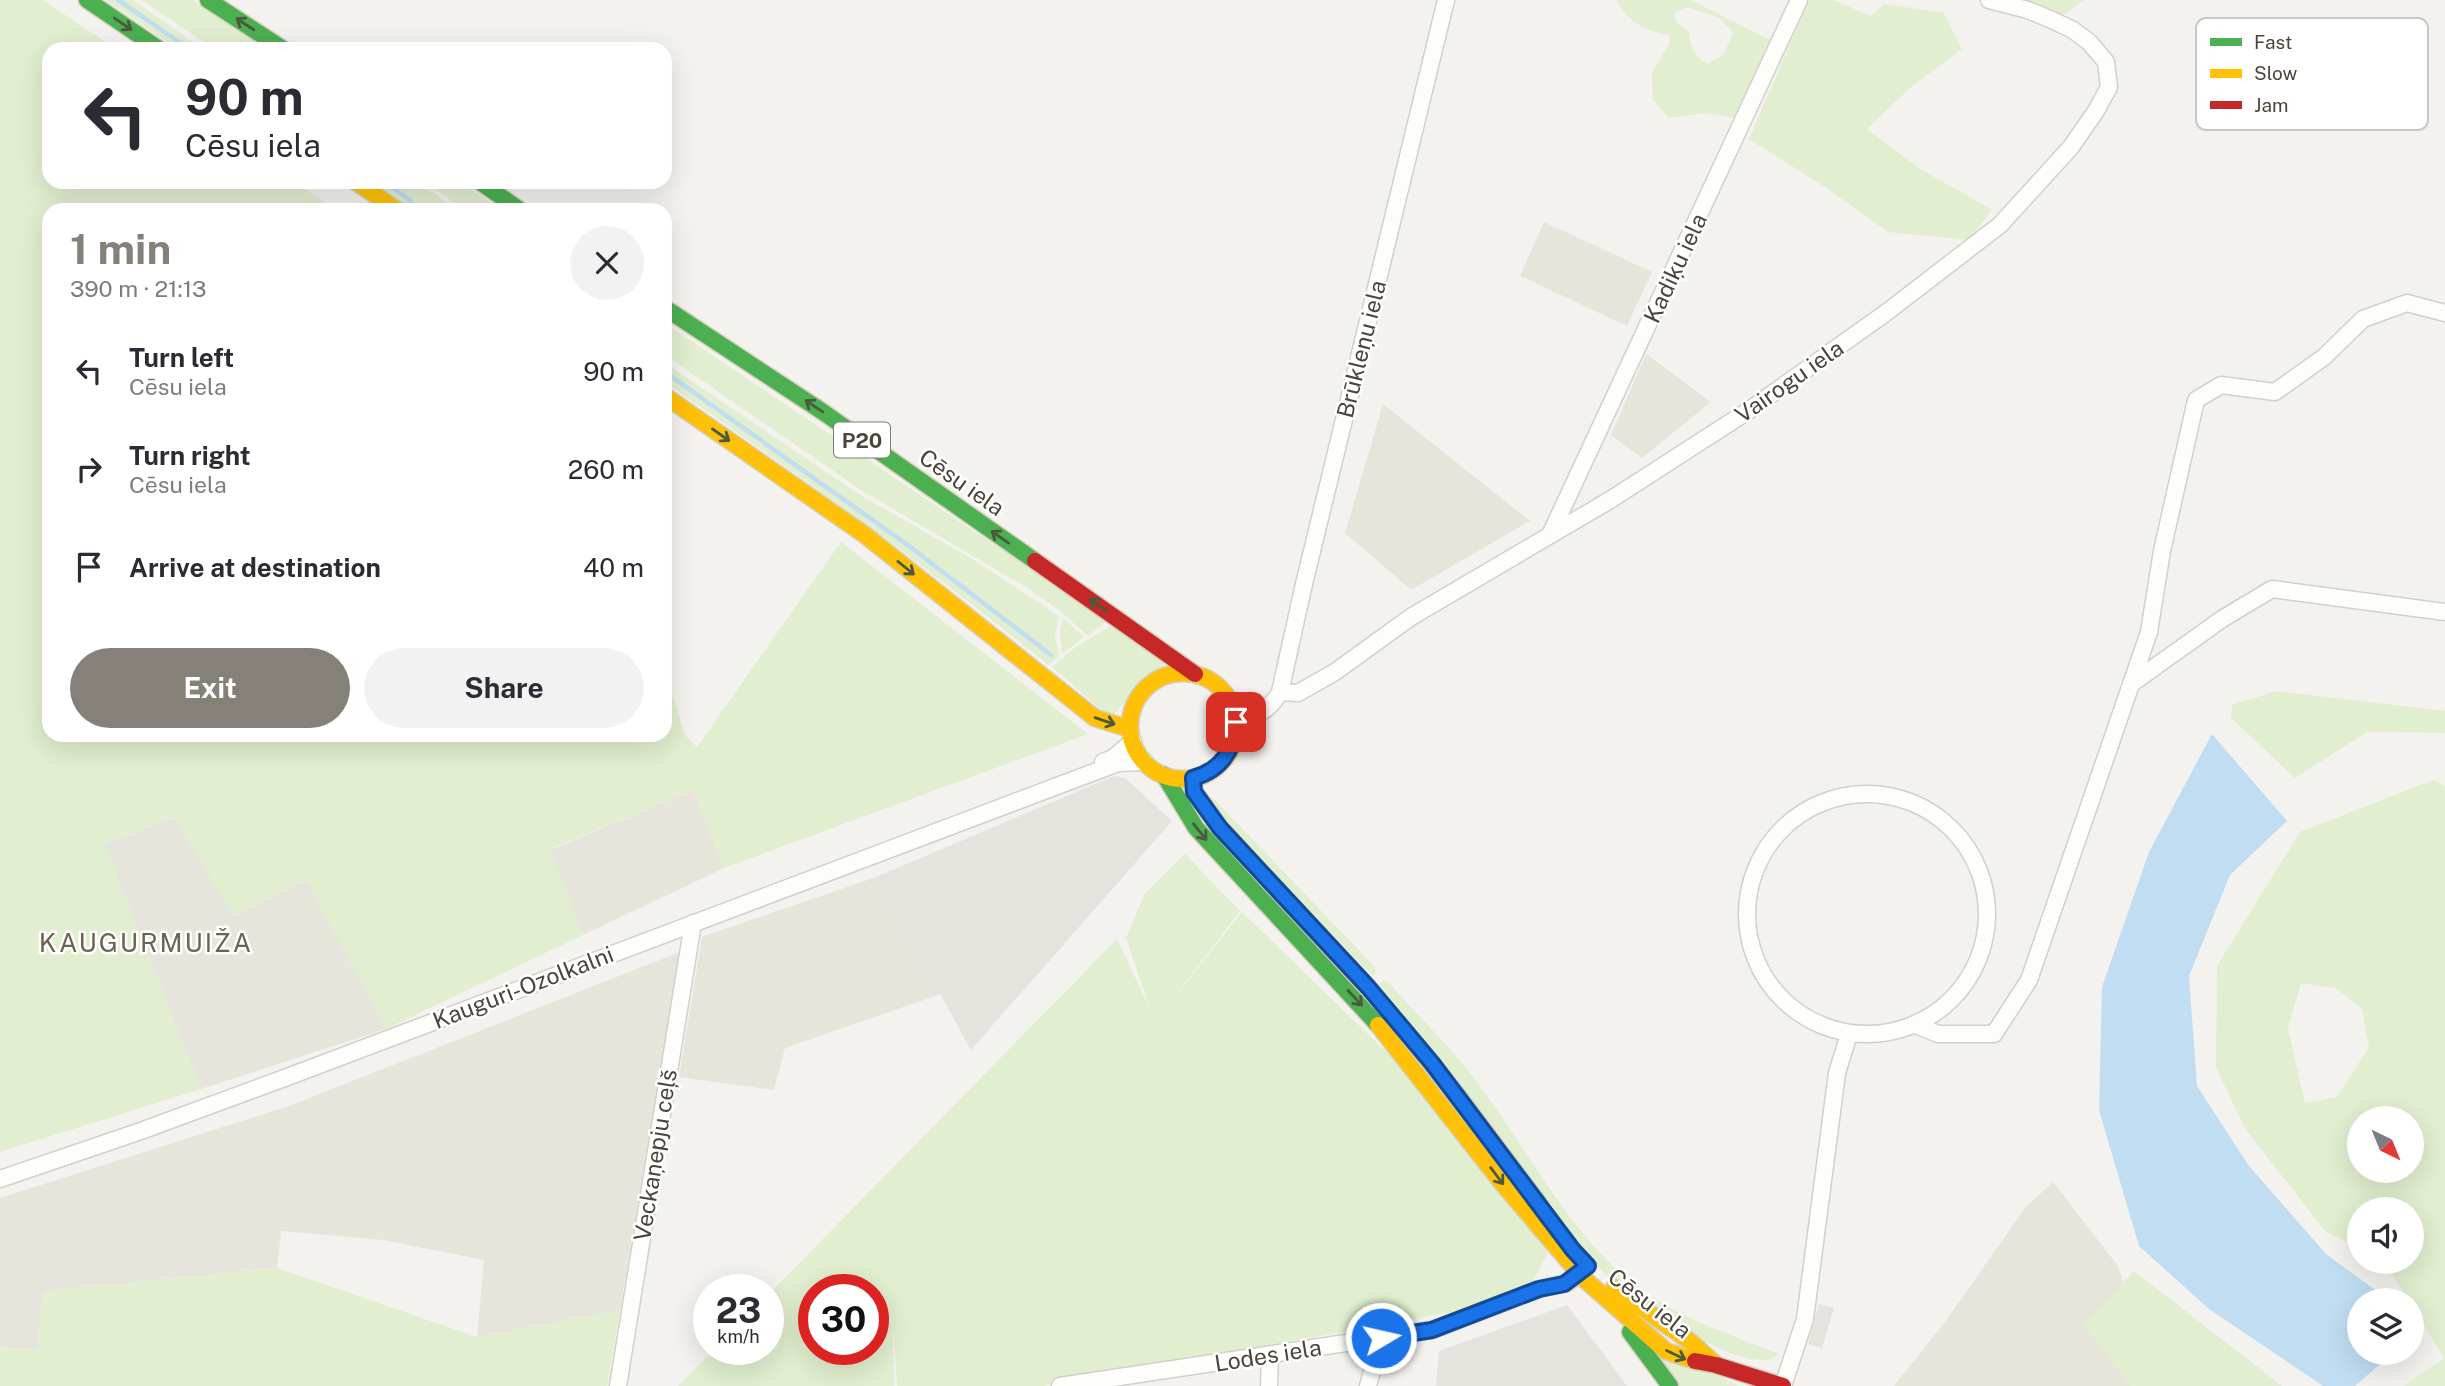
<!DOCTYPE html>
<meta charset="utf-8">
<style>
:root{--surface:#fff;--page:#f2f2f3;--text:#2b2b33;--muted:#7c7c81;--accent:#868178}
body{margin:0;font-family:"Public Sans",sans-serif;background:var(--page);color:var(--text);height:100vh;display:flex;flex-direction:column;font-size:26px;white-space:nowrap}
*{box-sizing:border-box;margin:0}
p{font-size:23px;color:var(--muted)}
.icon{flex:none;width:38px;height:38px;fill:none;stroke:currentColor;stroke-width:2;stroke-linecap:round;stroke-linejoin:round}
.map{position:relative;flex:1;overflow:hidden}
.sheet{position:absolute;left:42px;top:203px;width:630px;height:539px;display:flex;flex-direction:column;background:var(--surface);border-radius:21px;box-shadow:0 7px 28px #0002}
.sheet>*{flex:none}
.banner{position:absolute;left:42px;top:42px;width:630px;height:147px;border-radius:21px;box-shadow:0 7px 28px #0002;background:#fff;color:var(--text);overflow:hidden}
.needle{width:46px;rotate:137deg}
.fabs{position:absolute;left:2347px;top:1106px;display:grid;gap:14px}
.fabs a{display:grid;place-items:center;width:77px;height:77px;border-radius:50%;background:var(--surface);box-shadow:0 7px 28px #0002;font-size:35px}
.speed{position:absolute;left:693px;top:1274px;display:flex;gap:14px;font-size:35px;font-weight:700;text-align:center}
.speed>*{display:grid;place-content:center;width:91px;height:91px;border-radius:50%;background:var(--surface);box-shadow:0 7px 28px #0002;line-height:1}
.speed small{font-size:18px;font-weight:400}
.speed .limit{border:10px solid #d22;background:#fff;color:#111}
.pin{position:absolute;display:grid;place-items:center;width:60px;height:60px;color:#fff;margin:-30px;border-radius:14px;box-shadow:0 4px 10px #0006}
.me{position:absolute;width:77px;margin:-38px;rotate:81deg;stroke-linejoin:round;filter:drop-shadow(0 0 5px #0008)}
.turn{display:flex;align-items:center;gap:24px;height:147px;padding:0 28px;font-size:32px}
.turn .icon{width:91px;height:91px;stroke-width:2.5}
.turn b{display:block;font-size:49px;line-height:60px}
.round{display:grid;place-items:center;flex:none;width:74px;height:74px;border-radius:37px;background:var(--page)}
.overview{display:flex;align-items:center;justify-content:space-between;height:119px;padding:0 28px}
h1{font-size:42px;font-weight:700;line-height:52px;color:var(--accent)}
.button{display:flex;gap:14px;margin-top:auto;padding:14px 28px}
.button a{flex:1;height:80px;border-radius:42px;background:var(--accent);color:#fff;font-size:28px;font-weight:700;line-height:80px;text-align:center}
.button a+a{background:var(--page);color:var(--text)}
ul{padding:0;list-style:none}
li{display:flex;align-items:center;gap:21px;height:98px;padding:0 28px}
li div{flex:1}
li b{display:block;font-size:26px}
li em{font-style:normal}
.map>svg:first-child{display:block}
.residential{fill:#e7e4dc}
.industrial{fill:#e6e2de}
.green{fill:#e1eecf;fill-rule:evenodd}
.parking{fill:#e6e3df}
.water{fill:#c0ddf1}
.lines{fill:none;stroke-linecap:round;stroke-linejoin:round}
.stream{stroke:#c0ddf1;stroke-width:4.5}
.street-casing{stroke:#d2d0cb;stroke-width:19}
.fast-casing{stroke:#d6cebb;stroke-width:19}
.slow-casing{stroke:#d6cebb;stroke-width:19}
.jam-casing{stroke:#d6cebb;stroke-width:19}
.street{stroke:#fdfdfc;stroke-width:16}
.fast{stroke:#4caf50;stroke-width:16}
.slow{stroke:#ffc107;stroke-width:16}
.jam{stroke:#c62828;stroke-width:16}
.oneway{stroke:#4b593e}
.route-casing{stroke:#114b97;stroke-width:18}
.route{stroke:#1a73e8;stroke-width:12}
.labels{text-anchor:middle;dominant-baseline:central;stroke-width:5;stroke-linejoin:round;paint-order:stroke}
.shield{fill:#fff;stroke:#817c74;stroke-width:2}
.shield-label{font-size:21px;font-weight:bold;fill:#4b4439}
.street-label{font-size:23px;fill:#4b4439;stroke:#fff}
.quarter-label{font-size:26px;letter-spacing:2px;fill:#6e6250;stroke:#fff}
.key{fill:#fff;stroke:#c9c7c4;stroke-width:2}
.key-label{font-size:19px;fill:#4b4439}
</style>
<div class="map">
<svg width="2445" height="1386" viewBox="0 0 2445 1386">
<rect width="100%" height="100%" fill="#f4f2ee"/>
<!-- residential -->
<path class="residential" d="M1544 222 1652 272 1627 326 1520 276Z
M1646 354 1711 402 1642 458 1611 435Z
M1383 404 1530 521 1411 590 1345 533Z
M693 790 724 868 583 935 550 850Z
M175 816 233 915 307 880 386 1029 201 1089 105 845Z
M876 877 941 994 785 1048 774 1090 679 1077 702 937Z
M680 952 620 1310 477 1337 484 1260 383 1240 281 1231 277 1268 43 1291 37 1350 0 1346V1198L289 1106Z
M2053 1182 2118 1266 2152 1369 2136 1386H1894L1945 1322 2025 1208Z"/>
<!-- industrial -->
<path class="industrial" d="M1114 776 1125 778 1172 821 971 1050 876 877Z
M1567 1305 1627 1386H1436L1439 1351Z"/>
<!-- green -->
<path class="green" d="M0 0H43L116 49H49V182H294L324 201 315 210H49V735H665V670L685 735 697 747 841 542 1088 734 724 868 693 790 550 849 583 935 386 1029 307 880 232 915 174 816 105 845 201 1089 0 1152Z
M106 0H133L203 49H178Z
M142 0H193L266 49H214Z
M1617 0H1691L1770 40 1735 118 1707 113 1669 118 1653 100 1652 73 1669 44 1670 36C1644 29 1630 25 1617 0ZM1687 7 1719 18 1733 32 1724 54 1708 63C1692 57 1691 46 1689 31L1676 22 1674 13Z
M1809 0H1833L1871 16 1884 4 1944 13 1962 49 1911 87 1867 129 1922 170 1992 210 1969 240 1888 232 1825 187 1749 139Z
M2008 0H2084L2062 16Z
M371 182H417L437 195 454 210H411Z
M427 182H461L501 210H463Z
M665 323 724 363 1107 621 1088 636 1059 610 1029 589 861 490 665 355Z
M665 363 860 495 974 560 1059 616 1055 636 1059 656 1048 665C925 564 795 473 665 382Z
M1063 618 1084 637 1062 654 1060 631Z
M1112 625 1166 663 1142 682 1111 718 1052 667 1073 649Z
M2276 691 2445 711V733L2367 732 2295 778 2231 718 2232 705Z
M2433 780 2445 786V1386H2404L2444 1358 2412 1305V1300H2408L2385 1262H2412V1209H2359V1247L2326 1232 2246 1130 2216 1068 2217 966 2300 832ZM2301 983 2336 988 2362 1009 2369 1047 2337 1097 2305 1103 2288 1028ZM2359 1118H2412V1171H2359Z
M1209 794 1374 966 1376 971 1373 976 1223 824Z
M1185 854 1240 911 1155 1022 1242 912 1406 1071 1548 1252 1532 1283 1463 1310 1043 1386H897L893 1318 894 1386H678L715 1349H768V1295L1117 939 1150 1009 1126 938 1144 895ZM814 1290H873V1349H814Z
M1384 980 1389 983C1419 1017 1451 1047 1478 1083 1530 1153 1578 1250 1652 1297 1691 1322 1736 1337 1779 1354 1754 1379 1659 1317 1635 1299 1612 1282 1591 1261 1572 1240L1428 1047 1377 986Z
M277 1268 477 1337 620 1310 607 1386H0V1346L37 1350 43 1291Z
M2134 1271 2282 1386H2130L2083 1324Z
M1659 1356 1703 1367 1738 1386H1678Z"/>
<!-- parking -->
<path class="parking" d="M1819 1304 1834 1308 1822 1348 1808 1344Z"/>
<!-- water -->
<path class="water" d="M2212 734 2287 821 2230 875 2189 976 2197 1086 2249 1166 2326 1254 2389 1300H2359V1353H2393L2355 1386H2323L2209 1309 2139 1246 2099 1110 2102 987 2149 852Z"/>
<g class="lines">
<!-- stream -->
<path class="stream" d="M118 0 189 49
M384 182 411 201
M665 372 909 546 1051 655"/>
<defs>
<path id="street" d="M1550 535 1799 0
M2131 684 2222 619 2272 589 2445 612
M1280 692 1298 693 1335 672 1411 617 1610 500 1748 411 1887 312 2000 225 2071 147 2096 111 2109 87 2106 62 2089 42 2073 30 2052 20 2028 10 1989 0
M1231 704 1244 711 1260 709
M1236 727C1254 710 1265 718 1280 692L1304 584 1446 0
M1103 762 1113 758 1133 741
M1747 914a120 120 0 1 1 240 0a120 120 0 1 1-240 0Z
M1916 1025 1938 1034H1994L2029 980 2149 632 2162 551 2196 400 2221 385 2275 392 2324 357 2363 319 2407 303 2445 313
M0 1179 138 1132 282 1079 1118 763 1145 762
M618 1386 693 923
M1060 1386 1432 1330 1539 1289 1567 1283 1586 1268
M1269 1386 1270 1355
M1368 1386 1381 1338
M1783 1386 1805 1319 1837 1073 1849 1034"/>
<path id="fast" d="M87 0 159 49
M208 0 283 49
M480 182 520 210
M665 308 823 412 1035 561
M1164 775 1196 828 1378 1025
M1398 1023 1458 1096 1539 1204
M1630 1332 1670 1386"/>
<path id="slow" d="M356 182 397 210
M665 396 865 535 1095 718 1130 729
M1130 726a53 53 0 1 1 106 0a53 53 0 1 1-106 0Z
M1193 778 1194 791 1220 828 1372 992
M1378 1025 1502 1183 1583 1278 1666 1351 1695 1361
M1614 1288 1692 1343 1716 1365"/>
<path id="jam" d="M1035 561 1195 674
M1695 1361 1716 1365 1783 1386"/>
</defs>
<!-- street casing -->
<use href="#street" class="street-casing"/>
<!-- fast casing -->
<use href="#fast" class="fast-casing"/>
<!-- slow casing -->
<use href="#slow" class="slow-casing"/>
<!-- jam casing -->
<use href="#jam" class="jam-casing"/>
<!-- street -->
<use href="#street" class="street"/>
<!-- fast -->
<use href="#fast" class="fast"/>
<!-- slow -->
<use href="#slow" class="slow"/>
<!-- jam -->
<use href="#jam" class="jam"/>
</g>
<!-- one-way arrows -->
<defs><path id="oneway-shaft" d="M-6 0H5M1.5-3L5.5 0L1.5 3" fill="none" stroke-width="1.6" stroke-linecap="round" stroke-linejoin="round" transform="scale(1.75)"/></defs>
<g class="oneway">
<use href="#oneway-shaft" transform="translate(123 24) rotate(34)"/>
<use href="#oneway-shaft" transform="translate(245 24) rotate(-147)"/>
<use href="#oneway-shaft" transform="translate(814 406) rotate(-146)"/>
<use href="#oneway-shaft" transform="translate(721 435) rotate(35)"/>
<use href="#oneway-shaft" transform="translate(1000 537) rotate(-145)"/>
<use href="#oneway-shaft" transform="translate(906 568) rotate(39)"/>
<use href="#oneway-shaft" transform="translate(1098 605) rotate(-145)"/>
<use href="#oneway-shaft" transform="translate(1105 721) rotate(19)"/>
<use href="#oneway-shaft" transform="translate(1200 832) rotate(51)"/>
<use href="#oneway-shaft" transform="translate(1355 998) rotate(47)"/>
<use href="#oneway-shaft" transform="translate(1497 1176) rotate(53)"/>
<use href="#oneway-shaft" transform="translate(1676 1355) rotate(25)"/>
</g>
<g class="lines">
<defs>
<path id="route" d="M1236 722C1234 751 1221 770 1193 778L1194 792 1220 828 1368 987 1432 1063 1573 1250 1588 1266 1564 1284 1539 1289 1432 1330 1381 1338"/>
</defs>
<!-- route casing -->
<use href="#route" class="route-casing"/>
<!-- route -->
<use href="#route" class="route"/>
</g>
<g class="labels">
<!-- shield labels -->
<rect class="shield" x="834" y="422.5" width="56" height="35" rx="5"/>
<g class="shield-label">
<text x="862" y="440">P20</text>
</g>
<!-- street labels -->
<g class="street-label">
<text transform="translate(1675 268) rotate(-65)">Kadiķu iela</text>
<text transform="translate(1361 349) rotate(-76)">Brūkleņu iela</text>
<text transform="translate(1789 381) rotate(-35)">Vairogu iela</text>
<text transform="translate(962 482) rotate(35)">Cēsu iela</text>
<text transform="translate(523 987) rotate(-21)">Kauguri-Ozolkalni</text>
<text transform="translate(655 1155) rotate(-81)">Veckaņepju ceļš</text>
<text transform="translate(1650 1303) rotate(38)">Cēsu iela</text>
<text transform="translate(1268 1355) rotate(-9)">Lodes iela</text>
</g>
<!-- quarter labels -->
<g class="quarter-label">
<text x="146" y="942">KAUGURMUIŽA</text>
</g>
</g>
<!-- legend -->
<rect x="2196" y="18" width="232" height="112" rx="10" class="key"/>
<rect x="2210" y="38" width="32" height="8" fill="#4caf50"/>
<rect x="2210" y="69" width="32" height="9" fill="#ffc107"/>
<rect x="2210" y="101" width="32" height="8" fill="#c62828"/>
<g class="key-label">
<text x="2254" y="49">Fast</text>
<text x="2254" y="80">Slow</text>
<text x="2254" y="112">Jam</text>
</g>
</svg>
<div class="fabs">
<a><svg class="needle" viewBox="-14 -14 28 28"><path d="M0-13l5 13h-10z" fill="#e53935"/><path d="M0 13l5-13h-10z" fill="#7c7c81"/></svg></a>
<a><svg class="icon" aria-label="sound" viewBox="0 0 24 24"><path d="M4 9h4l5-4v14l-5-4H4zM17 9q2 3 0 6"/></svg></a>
<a><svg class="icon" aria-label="layers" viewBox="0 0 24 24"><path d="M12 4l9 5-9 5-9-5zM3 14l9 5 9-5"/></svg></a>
</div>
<div class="speed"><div>23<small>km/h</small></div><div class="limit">30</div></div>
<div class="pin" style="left:1236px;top:722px;background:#d93025"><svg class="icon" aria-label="arrive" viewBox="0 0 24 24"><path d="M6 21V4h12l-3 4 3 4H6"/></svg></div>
<svg class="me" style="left:1381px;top:1338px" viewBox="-20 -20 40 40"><circle r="17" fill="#1a73e8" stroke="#fff" stroke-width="3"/><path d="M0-11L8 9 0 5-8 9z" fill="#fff"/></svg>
<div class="banner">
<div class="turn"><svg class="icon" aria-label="left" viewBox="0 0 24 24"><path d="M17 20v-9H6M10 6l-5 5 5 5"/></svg><div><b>90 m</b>Cēsu iela</div></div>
</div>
<section class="sheet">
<div class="overview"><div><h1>1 min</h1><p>390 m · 21:13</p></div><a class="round"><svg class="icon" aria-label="close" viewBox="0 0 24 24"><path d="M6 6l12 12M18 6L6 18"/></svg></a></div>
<ul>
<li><svg class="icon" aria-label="left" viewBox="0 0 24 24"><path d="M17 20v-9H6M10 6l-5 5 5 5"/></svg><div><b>Turn left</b><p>Cēsu iela</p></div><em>90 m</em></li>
<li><svg class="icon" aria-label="right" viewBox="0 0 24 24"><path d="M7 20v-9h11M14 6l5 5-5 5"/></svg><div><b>Turn right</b><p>Cēsu iela</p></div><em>260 m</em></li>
<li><svg class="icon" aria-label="arrive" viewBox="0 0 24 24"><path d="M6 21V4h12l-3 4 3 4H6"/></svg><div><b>Arrive at destination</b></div><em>40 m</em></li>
</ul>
<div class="button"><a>Exit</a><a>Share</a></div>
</section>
</div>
